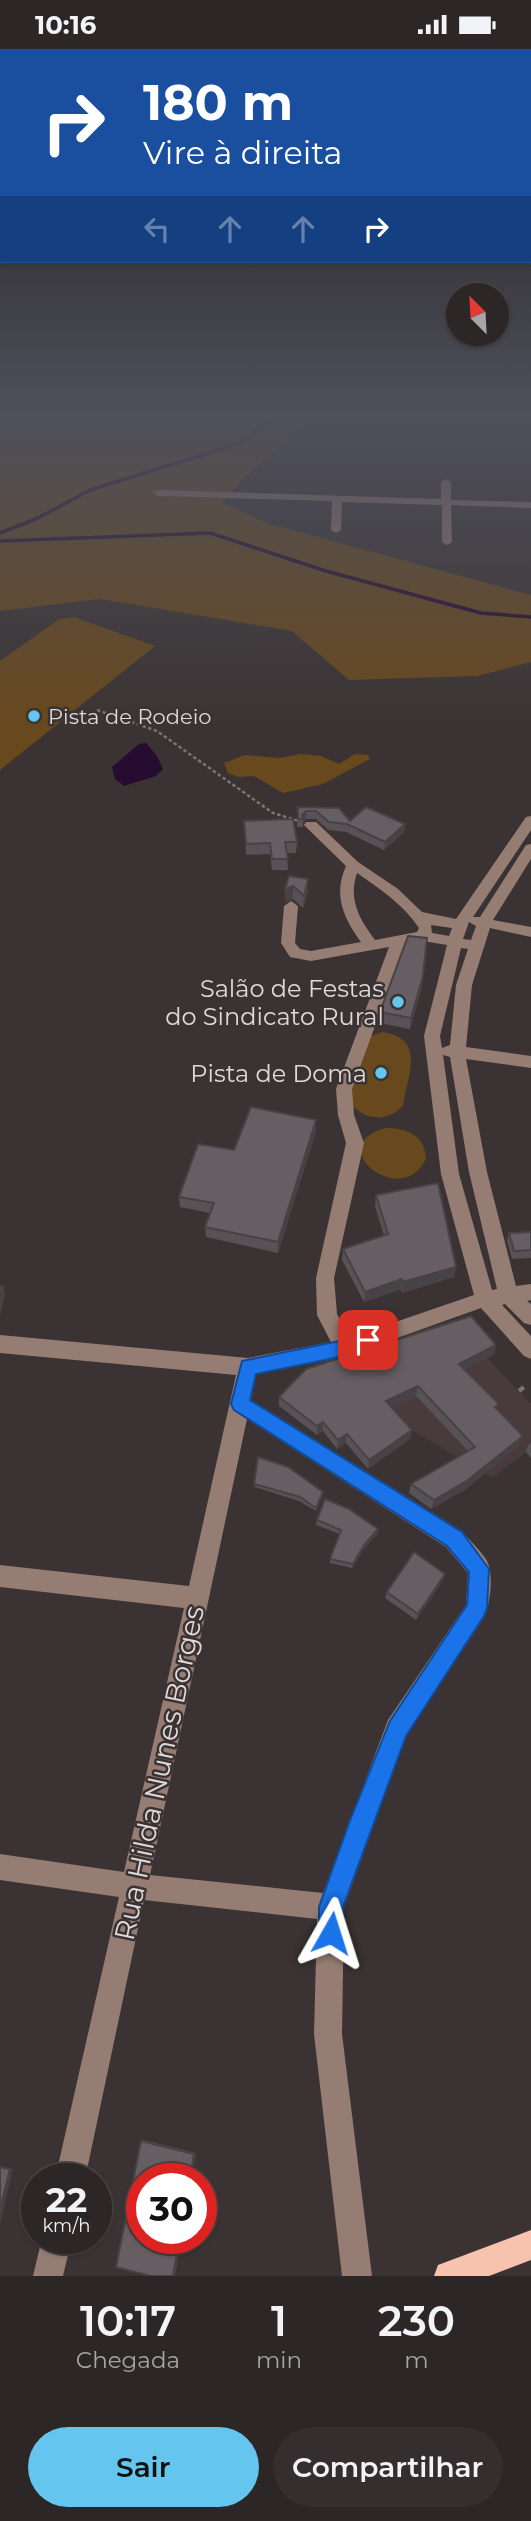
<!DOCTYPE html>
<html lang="pt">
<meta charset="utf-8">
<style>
:root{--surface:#2c2626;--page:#342e2e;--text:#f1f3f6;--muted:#a6a5a7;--line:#484343;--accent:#64c5ee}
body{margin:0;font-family:Montserrat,sans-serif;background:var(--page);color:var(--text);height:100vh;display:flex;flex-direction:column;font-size:26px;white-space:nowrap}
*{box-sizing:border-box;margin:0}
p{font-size:23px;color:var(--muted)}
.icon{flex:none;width:38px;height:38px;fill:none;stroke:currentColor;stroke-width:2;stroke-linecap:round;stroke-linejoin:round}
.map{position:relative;height:2227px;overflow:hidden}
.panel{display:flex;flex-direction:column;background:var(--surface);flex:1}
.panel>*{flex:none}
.hud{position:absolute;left:0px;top:0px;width:532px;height:214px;box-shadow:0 2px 5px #0004,0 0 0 2px var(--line);background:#1a4fa0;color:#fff;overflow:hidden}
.needle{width:46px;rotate:336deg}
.tools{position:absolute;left:446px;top:234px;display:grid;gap:14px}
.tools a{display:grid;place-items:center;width:63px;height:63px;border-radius:50%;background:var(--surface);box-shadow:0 2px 5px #0004,0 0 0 2px var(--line);font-size:35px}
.speed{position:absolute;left:21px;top:2114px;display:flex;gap:14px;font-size:35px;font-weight:700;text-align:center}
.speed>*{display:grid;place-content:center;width:91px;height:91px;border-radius:50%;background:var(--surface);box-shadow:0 2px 5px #0004,0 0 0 2px var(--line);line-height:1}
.speed small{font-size:18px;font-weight:400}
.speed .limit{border:10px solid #d22;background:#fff;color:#111}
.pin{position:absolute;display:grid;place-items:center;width:60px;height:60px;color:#fff;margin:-30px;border-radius:14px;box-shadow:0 4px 10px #0006}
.me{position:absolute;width:77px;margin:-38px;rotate:6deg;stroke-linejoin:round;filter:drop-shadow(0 0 5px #0008)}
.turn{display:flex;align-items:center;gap:24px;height:147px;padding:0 28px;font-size:32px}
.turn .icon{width:91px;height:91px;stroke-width:2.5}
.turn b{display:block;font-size:49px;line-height:60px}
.lanes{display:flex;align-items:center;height:66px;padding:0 28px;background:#0003;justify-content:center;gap:35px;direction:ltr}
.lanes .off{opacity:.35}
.eta{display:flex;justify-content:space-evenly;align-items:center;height:119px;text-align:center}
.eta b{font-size:42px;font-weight:600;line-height:49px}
.button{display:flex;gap:14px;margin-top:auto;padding:14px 28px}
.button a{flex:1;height:80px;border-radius:42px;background:var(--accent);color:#111;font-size:28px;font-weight:600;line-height:80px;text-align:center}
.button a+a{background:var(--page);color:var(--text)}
.status{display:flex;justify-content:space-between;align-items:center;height:49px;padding:0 35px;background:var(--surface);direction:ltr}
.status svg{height:19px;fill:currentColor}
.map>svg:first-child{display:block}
.built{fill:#493a3b}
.green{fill:#68481d}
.water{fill:#270c32}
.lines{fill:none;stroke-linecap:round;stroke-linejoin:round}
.stream{stroke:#270c32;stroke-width:3.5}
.path-far1{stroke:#7b7475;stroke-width:2.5;stroke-dasharray:3.5 2.5;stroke-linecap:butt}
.path{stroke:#7b7475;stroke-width:4.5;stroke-dasharray:6 4.5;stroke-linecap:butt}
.minor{fill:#967d73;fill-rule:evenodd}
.major{fill:#f7c3af;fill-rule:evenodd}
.wall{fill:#585155}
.shaded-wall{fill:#474245}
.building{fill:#665e63;stroke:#474245;stroke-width:2}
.route{fill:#1a73e8;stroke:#114b97;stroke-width:2}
.poi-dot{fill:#64c5ee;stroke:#3b3333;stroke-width:2.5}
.labels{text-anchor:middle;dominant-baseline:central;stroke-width:5;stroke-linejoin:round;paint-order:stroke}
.far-poi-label{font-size:21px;fill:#dfd9da;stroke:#3b3333;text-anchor:start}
.poi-label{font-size:24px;fill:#dfd9da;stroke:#3b3333;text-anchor:end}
.near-street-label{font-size:28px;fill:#dfd9da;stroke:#3b3333}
</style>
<div class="status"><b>10:16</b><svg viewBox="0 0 49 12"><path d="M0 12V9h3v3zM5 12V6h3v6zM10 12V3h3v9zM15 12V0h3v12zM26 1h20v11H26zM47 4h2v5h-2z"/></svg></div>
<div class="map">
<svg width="531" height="2227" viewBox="0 0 531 2227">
<rect width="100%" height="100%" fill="#3b3333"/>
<!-- built -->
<path class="built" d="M487 1309 531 1355V1399L493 1429 381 1363Z"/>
<!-- green -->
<path class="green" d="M0 367H316L240 432 222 454 270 475 531 546V613L477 627 349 631 292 582 100 550 0 562Z
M74 568 155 597 0 721V612L59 570Z
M301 705 321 707 339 715 355 705 368 706 370 710 323 735 283 744 254 727 238 728 228 724 224 714 245 706 280 709Z
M382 983C426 989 408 1025 403 1056 389 1075 359 1071 349 1051L366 989Z
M385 1079C406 1079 425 1086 426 1109 404 1162 320 1098 385 1079Z"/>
<!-- water -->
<path class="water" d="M146 694 157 707 163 720 156 727 124 737 115 730 112 718 139 695Z"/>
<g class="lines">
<!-- stream -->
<path class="stream" d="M0 484 38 469 90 441 240 394 276 367
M0 492 210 484 326 522 481 564 531 568"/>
<!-- path-far1 -->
<path class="path-far1" d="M97 661 157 682 273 764 299 772"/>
<!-- path -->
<path class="path" d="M519 1342 524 1338"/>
<!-- minor -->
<path class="minor" d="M446 430 451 433V451L531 453V459L451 456 452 493 447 496 442 493V456L342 453 341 481 336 484 331 481 332 452 158 447 153 444 158 441 441 450V433Z
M531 767V781L473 868H480L526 796 531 795V810L493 871 531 878V888L490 879 472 936 466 998 531 1007V1019L466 1010 487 1123 516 1237 531 1235V1251L527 1252 531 1255V1276L524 1274 505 1255 502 1256 531 1287V1310L524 1307 481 1259 344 1308 256 1325 251 1351 462 1482C470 1492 481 1502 487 1512 494 1525 490 1554 485 1567L406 1687 344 1858 342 1985 372 2227H342L314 1985 317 1870 144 1851 85 2130H55L119 1848 0 1831V1805L124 1823 184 1559 0 1538V1516L189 1537 236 1326 0 1304V1286L248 1309 331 1293 317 1266 316 1229 346 1094 338 1066 336 1040 389 898 311 912 290 908 281 894 284 857 291 852 298 857 295 894 300 900 311 902 361 893C343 868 333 846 346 817L304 776 306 773H316L358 813 398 840 422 863 456 870 526 768ZM357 824C379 839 404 856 419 879L417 883 375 891C359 870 348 850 357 824ZM469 873 476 877 471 891 463 890ZM431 876 452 879 449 887 432 884ZM423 892 447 896 424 987 441 1125 474 1246 349 1289 337 1265 334 1229 364 1094 354 1066 352 1040 405 895ZM461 899 468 900 456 936 450 996 442 999 440 987ZM443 1006 450 1008 469 1123 497 1240 492 1241 459 1125ZM247 1370 446 1498 468 1524 466 1556 388 1671 323 1844 150 1826Z
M42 2189H72L63 2227H33Z"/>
<!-- major -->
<path class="major" d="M531 2181V2211L489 2227H434L438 2216Z"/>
</g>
<!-- wall -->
<path class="wall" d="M298 758 339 759 350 772 405 775 404 783 384 801 346 783 328 781 316 770H306L303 774V778H297Z
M244 772 297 793 296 804H287L288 821H272L270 805 246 806Z
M289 827 308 842 303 859 293 850 285 853Z
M422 938 410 980 379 974 380 963Z
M316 1082 278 1204 206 1188 205 1178 210 1164 180 1158 179 1148 234 1101Z
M376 1146 456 1218 454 1228 402 1244 401 1240 364 1253 342 1211 343 1200 384 1187 375 1157Z
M531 1183V1209L512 1210 507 1192 509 1184Z
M496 1296 494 1305 465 1320 497 1360 519 1396 466 1440 431 1460 409 1444 411 1435 468 1402 416 1347 392 1358 410 1390 368 1420 346 1394 337 1400 323 1382 317 1386 279 1357V1348Z
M531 1394V1409L526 1403 528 1396Z
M254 1435 323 1443V1446L316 1462 299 1452 255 1438Z
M317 1471 378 1480 377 1485 363 1501 352 1519 330 1514V1510L340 1485 316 1476Z
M443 1531 416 1571 385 1549 387 1543Z
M143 2091 196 2104 191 2130H142V2189H181L175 2227H150L116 2218 141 2092Z"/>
<!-- shaded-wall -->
<path class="shaded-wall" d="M306 762V770L303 774 302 766Z
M405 775 404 783 384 801 385 793Z
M308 830V842L303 859 304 847Z
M293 837V850L285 853V840Z
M423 927 422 938 410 980 411 969Z
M316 1071V1082L278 1204V1193Z
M456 1218 454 1228 402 1244 403 1233Z
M402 1230 401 1240 364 1253 365 1243Z
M3 1238 5 1245 0 1266V1249Z
M496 1296 494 1305 457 1324 459 1315Z
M418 1337 416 1347 385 1361 386 1352Z
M323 1373V1382L317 1386V1377Z
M412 1381 410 1390 368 1420 369 1411Z
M347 1385 346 1394 337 1400 338 1391Z
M523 1387 519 1396 466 1440 431 1460 434 1451Z
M378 1480 377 1485 363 1501 352 1519 353 1515 364 1496Z
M445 1525 443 1531 416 1571 418 1565Z
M196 2104 191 2130H190L194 2105Z
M10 2120H13L0 2176V2161Z
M180 2189H181L175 2227H173Z"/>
<!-- building -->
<path class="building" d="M298 758 339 759 350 772 366 758 405 775 385 793 347 775 329 773 316 762H306L302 766 303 770H298Z
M293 770 297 793H285L288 810H272L270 794 246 795 244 772Z
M289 827 308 830 304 847 293 837 285 840Z
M408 887 427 889 423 927 411 969 380 963Z
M251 1058 316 1071 278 1193 205 1178 214 1154 179 1148 198 1095 234 1101Z
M438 1134 456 1218 403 1233 402 1230 365 1243 343 1200 388 1185 376 1146Z
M531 1183V1201L514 1202 509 1184Z
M0 1237 3 1238 0 1249Z
M471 1267 496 1296 459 1315 499 1355 495 1358 523 1387 468 1431 434 1451 411 1435 475 1398 418 1337 386 1352 412 1381 369 1411 347 1385 338 1391 323 1373 317 1377 279 1348 306 1320Z
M258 1408 288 1418 323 1443 316 1459 300 1448 254 1435Z
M325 1450 349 1460 378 1480 364 1496 353 1515 330 1510 341 1481 317 1471Z
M414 1503 445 1525 418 1565 387 1543Z
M141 2092 194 2105 190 2130H142V2189H180L173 2227H150L116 2218Z
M0 2118 10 2120 0 2161Z"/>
<!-- sky -->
<linearGradient id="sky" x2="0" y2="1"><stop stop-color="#201c1c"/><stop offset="0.54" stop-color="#4f505b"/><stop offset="1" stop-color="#4f505b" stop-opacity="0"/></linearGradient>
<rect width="531" height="679" fill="url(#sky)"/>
<!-- route -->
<path class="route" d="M368 1283 374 1285 376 1291 374 1296 344 1307 256 1325 250 1351 462 1483 489 1520 487 1559 484 1567 406 1687 343 1858V1884L339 1892 331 1896 322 1892 319 1884V1858L349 1774 390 1672 467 1556 469 1523 447 1497 234 1361 231 1355 242 1312 344 1291Z"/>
<!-- markers -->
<g class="poi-dot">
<circle cx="34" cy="667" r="7"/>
<circle cx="398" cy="953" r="7"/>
<circle cx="381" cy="1024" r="7"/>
</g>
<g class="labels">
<!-- far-poi labels -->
<g class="far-poi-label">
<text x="48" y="667">Pista de Rodeio</text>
</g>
<!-- poi labels -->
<g class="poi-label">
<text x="384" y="939">Salão de Festas<tspan x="384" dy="28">do Sindicato Rural</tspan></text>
<text x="367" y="1024">Pista de Doma</text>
</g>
<!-- near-street labels -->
<g class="near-street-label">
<text transform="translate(159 1724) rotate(-78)">Rua Hilda Nunes Borges</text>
</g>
</g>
</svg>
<div class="tools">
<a><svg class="needle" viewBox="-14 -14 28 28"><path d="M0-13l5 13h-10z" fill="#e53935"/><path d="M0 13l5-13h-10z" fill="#a6a5a7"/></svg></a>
</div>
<div class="speed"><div>22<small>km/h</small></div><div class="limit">30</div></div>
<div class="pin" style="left:368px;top:1291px;background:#d93025"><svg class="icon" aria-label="arrive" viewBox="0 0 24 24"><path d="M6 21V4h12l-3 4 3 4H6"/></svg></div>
<svg class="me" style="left:331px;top:1884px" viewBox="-20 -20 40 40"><path d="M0-17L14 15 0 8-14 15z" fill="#1a73e8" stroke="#fff" stroke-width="4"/></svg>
<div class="hud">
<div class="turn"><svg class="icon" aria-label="right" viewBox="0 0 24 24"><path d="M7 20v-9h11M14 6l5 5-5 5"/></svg><div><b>180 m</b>Vire à direita</div></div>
<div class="lanes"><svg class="icon off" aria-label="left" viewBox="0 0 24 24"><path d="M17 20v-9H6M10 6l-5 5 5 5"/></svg><svg class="icon off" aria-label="ahead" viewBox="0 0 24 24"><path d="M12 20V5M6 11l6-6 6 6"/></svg><svg class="icon off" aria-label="ahead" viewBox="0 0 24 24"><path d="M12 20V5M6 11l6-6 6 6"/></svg><svg class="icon" aria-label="right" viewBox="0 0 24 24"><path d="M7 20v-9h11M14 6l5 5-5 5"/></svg></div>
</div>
</div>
<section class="panel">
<div class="eta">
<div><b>10:17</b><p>Chegada</p></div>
<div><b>1</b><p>min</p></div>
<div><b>230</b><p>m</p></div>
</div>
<div class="button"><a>Sair</a><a>Compartilhar</a></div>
</section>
